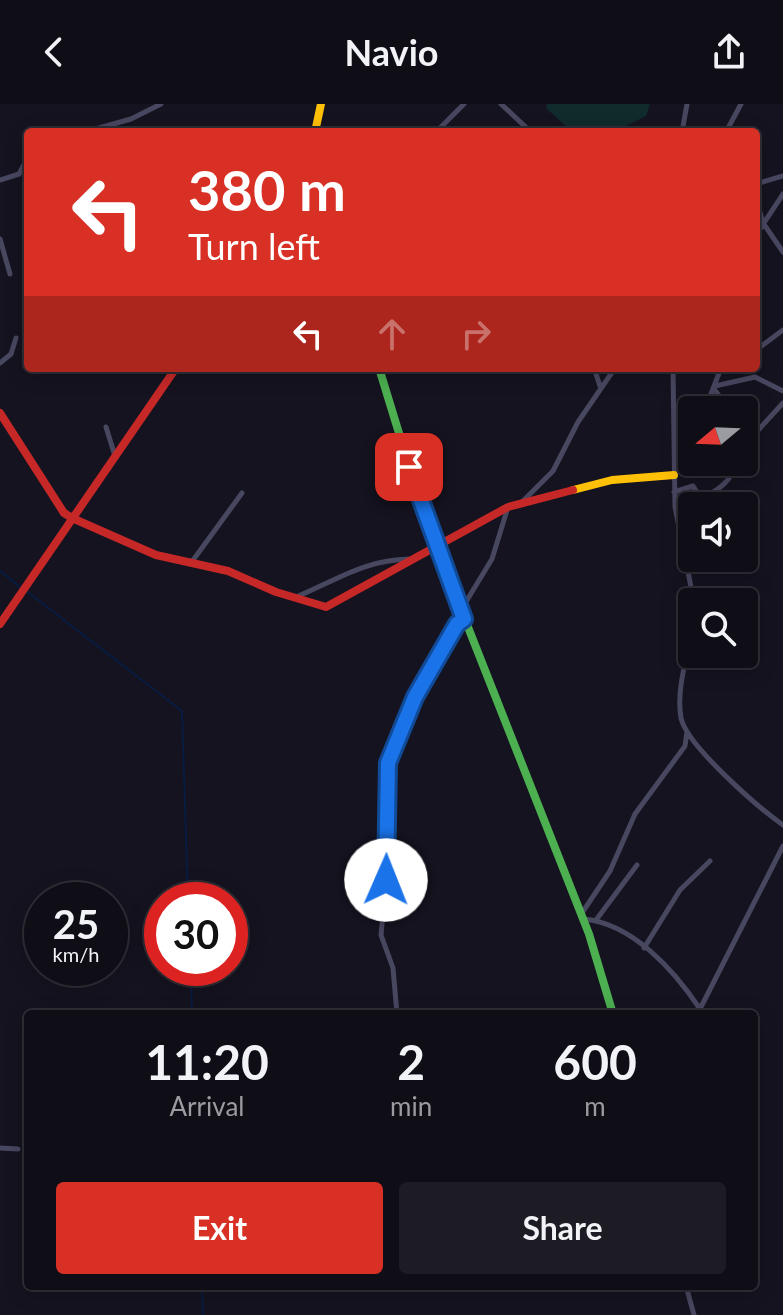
<!DOCTYPE html>
<style>
:root{--surface:#0f0e17;--page:#1d1c24;--text:#f1f3f6;--muted:#9b9ca1;--line:#2f2e36;--accent:#d93025}
body{margin:0;font-family:Lato,sans-serif;background:var(--page);color:var(--text);height:100vh;display:flex;flex-direction:column;font-size:30px;white-space:nowrap}
*{box-sizing:border-box;margin:0}
p{font-size:26px;color:var(--muted)}
.icon{flex:none;width:44px;height:44px;fill:none;stroke:currentColor;stroke-width:2;stroke-linecap:round;stroke-linejoin:round}
.map{position:relative;flex:1;overflow:hidden}
.drawer{position:absolute;left:24px;top:906px;width:734px;height:280px;display:flex;flex-direction:column;background:var(--surface);border-radius:8px;box-shadow:0 4px 20px #0003,0 0 0 2px var(--line)}
.drawer>*{flex:none}
.banner{position:absolute;left:24px;top:24px;width:736px;height:244px;border-radius:8px;box-shadow:0 4px 20px #0003,0 0 0 2px var(--line);background:#d93025;color:#fff;overflow:hidden}
.needle{width:52px;rotate:251deg}
.fabs{position:absolute;left:678px;top:292px;display:grid;gap:16px}
.fabs a{display:grid;place-items:center;width:80px;height:80px;border-radius:8px;background:var(--surface);box-shadow:0 4px 20px #0003,0 0 0 2px var(--line);font-size:40px}
.speed{position:absolute;left:24px;top:778px;display:flex;gap:16px;font-size:40px;font-weight:700;text-align:center}
.speed>*{display:grid;place-content:center;width:104px;height:104px;border-radius:50%;background:var(--surface);box-shadow:0 4px 20px #0003,0 0 0 2px var(--line);line-height:1}
.speed small{font-size:20px;font-weight:400}
.speed .limit{border:12px solid #d22;background:#fff;color:#111}
.pin{position:absolute;display:grid;place-items:center;width:68px;height:68px;color:#fff;margin:-34px;border-radius:16px;box-shadow:0 4px 12px #0006}
.me{position:absolute;width:88px;margin:-44px;rotate:1deg;stroke-linejoin:round;filter:drop-shadow(0 0 6px #0008)}
.turn{display:flex;align-items:center;gap:28px;height:168px;padding:0 32px;font-size:36px}
.turn .icon{width:104px;height:104px;stroke-width:2.5}
.turn b{display:block;font-size:56px;line-height:68px}
.lanes{display:flex;align-items:center;height:76px;padding:0 32px;background:#0003;justify-content:center;gap:40px;direction:ltr}
.lanes .off{opacity:.35}
.eta{display:flex;justify-content:space-evenly;align-items:center;height:136px;text-align:center}
.eta b{font-size:48px;font-weight:700;line-height:56px}
.action{display:flex;gap:16px;margin-top:auto;padding:16px 32px}
.action a{flex:1;height:92px;border-radius:8px;background:var(--accent);color:#fff;font-size:32px;font-weight:700;line-height:92px;text-align:center}
.action a+a{background:var(--page);color:var(--text)}
header{display:flex;justify-content:space-between;align-items:center;height:104px;padding:0 32px;background:var(--surface);font-size:36px;font-weight:700}
.map>svg:first-child{display:block}
.green{fill:#102b2c}
.lines{fill:none;stroke-linecap:round;stroke-linejoin:round}
.stream{stroke:#081b41;stroke-width:2}
.street{stroke:#484760;stroke-width:5}
.fast{stroke:#4caf50;stroke-width:8}
.slow{stroke:#ffc107;stroke-width:8}
.jam{stroke:#c62828;stroke-width:8}
.route-casing{stroke:#114b97;stroke-width:20}
.route{stroke:#1a73e8;stroke-width:14}
</style>
<header><svg class="icon" aria-label="back" viewBox="0 0 24 24"><path d="M15 5l-7 7 7 7"/></svg>Navio<svg class="icon" aria-label="share" viewBox="0 0 24 24"><path d="M12 15V3M7 8l5-5 5 5M5 13v7h14v-7"/></svg></header>
<div class="map">
<svg width="783" height="1211" viewBox="0 0 783 1211">
<rect width="100%" height="100%" fill="#14131f"/>
<!-- green -->
<path class="green" d="M547 0H650L646 12 618 26 572 28 546 4Z"/>
<g class="lines">
<!-- stream -->
<path class="stream" d="M0 467 20 483
M25 486 182 607 188 796
M191 864 192 910
M202 1182 203 1211"/>
<!-- street -->
<path class="street" d="M501 0 531 28
M85 28 131 15 161 0
M436 28 464 0
M682 28 687 0
M726 28 741 0
M0 76 19 70 28 53
M756 80 783 72
M756 94 763 119 783 148
M756 131 783 90
M0 135 10 170
M756 246 783 226
M0 259 11 250 16 234
M594 264 600 282
M673 264 675 403 694 498
M711 264H721
M715 282 755 273 783 287
M714 285 730 306
M701 306 711 290 721 264
M106 323 115 352
M744 325 750 335 744 345
M750 335 783 299
M676 338 692 317
M675 361 692 346
M674 388 693 382 700 393C718 389 732 375 738 358
M523 397 553 367 578 318 615 264
M191 459 242 389
M296 493C337 476 364 456 409 455
M461 506 492 455 508 403
M692 527C687 554 676 586 681 614 687 642 759 704 783 721
M582 809 610 767 635 710 685 642 687 628
M583 815C632 819 674 866 700 905L783 742
M596 816 637 761
M644 844 680 786 710 757
M397 910 393 864 381 831 387 765V669L415 593 457 520 464 515
M0 1044 18 1045
M686 1182 694 1211"/>
<!-- fast -->
<path class="fast" d="M379 264 425 414 589 830 613 910"/>
<!-- slow -->
<path class="slow" d="M315 28 321 0
M573 386 612 376 674 371"/>
<!-- jam -->
<path class="jam" d="M0 309 64 409 72 414 156 451 228 467 276 488 326 503 508 403 573 386
M0 520 176 264"/>
</g>
<g class="lines">
<defs>
<path id="route" d="M386 776 388 659 415 593 457 520 464 515 409 363"/>
</defs>
<!-- route casing -->
<use href="#route" class="route-casing"/>
<!-- route -->
<use href="#route" class="route"/>
</g>
</svg>
<div class="fabs">
<a><svg class="needle" viewBox="-14 -14 28 28"><path d="M0-13l5 13h-10z" fill="#e53935"/><path d="M0 13l5-13h-10z" fill="#9b9ca1"/></svg></a>
<a><svg class="icon" aria-label="sound" viewBox="0 0 24 24"><path d="M4 9h4l5-4v14l-5-4H4zM17 9q2 3 0 6"/></svg></a>
<a><svg class="icon" aria-label="search" viewBox="0 0 24 24"><circle cx="10" cy="10" r="6"/><path d="M15 15l6 6"/></svg></a>
</div>
<div class="speed"><div>25<small>km/h</small></div><div class="limit">30</div></div>
<div class="pin" style="left:409px;top:363px;background:#d93025"><svg class="icon" aria-label="arrive" viewBox="0 0 24 24"><path d="M6 21V4h12l-3 4 3 4H6"/></svg></div>
<svg class="me" style="left:386px;top:776px" viewBox="-20 -20 40 40"><circle r="19" fill="#fff"/><path d="M0-13L10 11 0 6-10 11z" fill="#1a73e8"/></svg>
<div class="banner">
<div class="turn"><svg class="icon" aria-label="left" viewBox="0 0 24 24"><path d="M17 20v-9H6M10 6l-5 5 5 5"/></svg><div><b>380 m</b>Turn left</div></div>
<div class="lanes"><svg class="icon" aria-label="left" viewBox="0 0 24 24"><path d="M17 20v-9H6M10 6l-5 5 5 5"/></svg><svg class="icon off" aria-label="ahead" viewBox="0 0 24 24"><path d="M12 20V5M6 11l6-6 6 6"/></svg><svg class="icon off" aria-label="right" viewBox="0 0 24 24"><path d="M7 20v-9h11M14 6l5 5-5 5"/></svg></div>
</div>
<section class="drawer">
<div class="eta">
<div><b>11:20</b><p>Arrival</p></div>
<div><b>2</b><p>min</p></div>
<div><b>600</b><p>m</p></div>
</div>
<div class="action"><a>Exit</a><a>Share</a></div>
</section>
</div>
